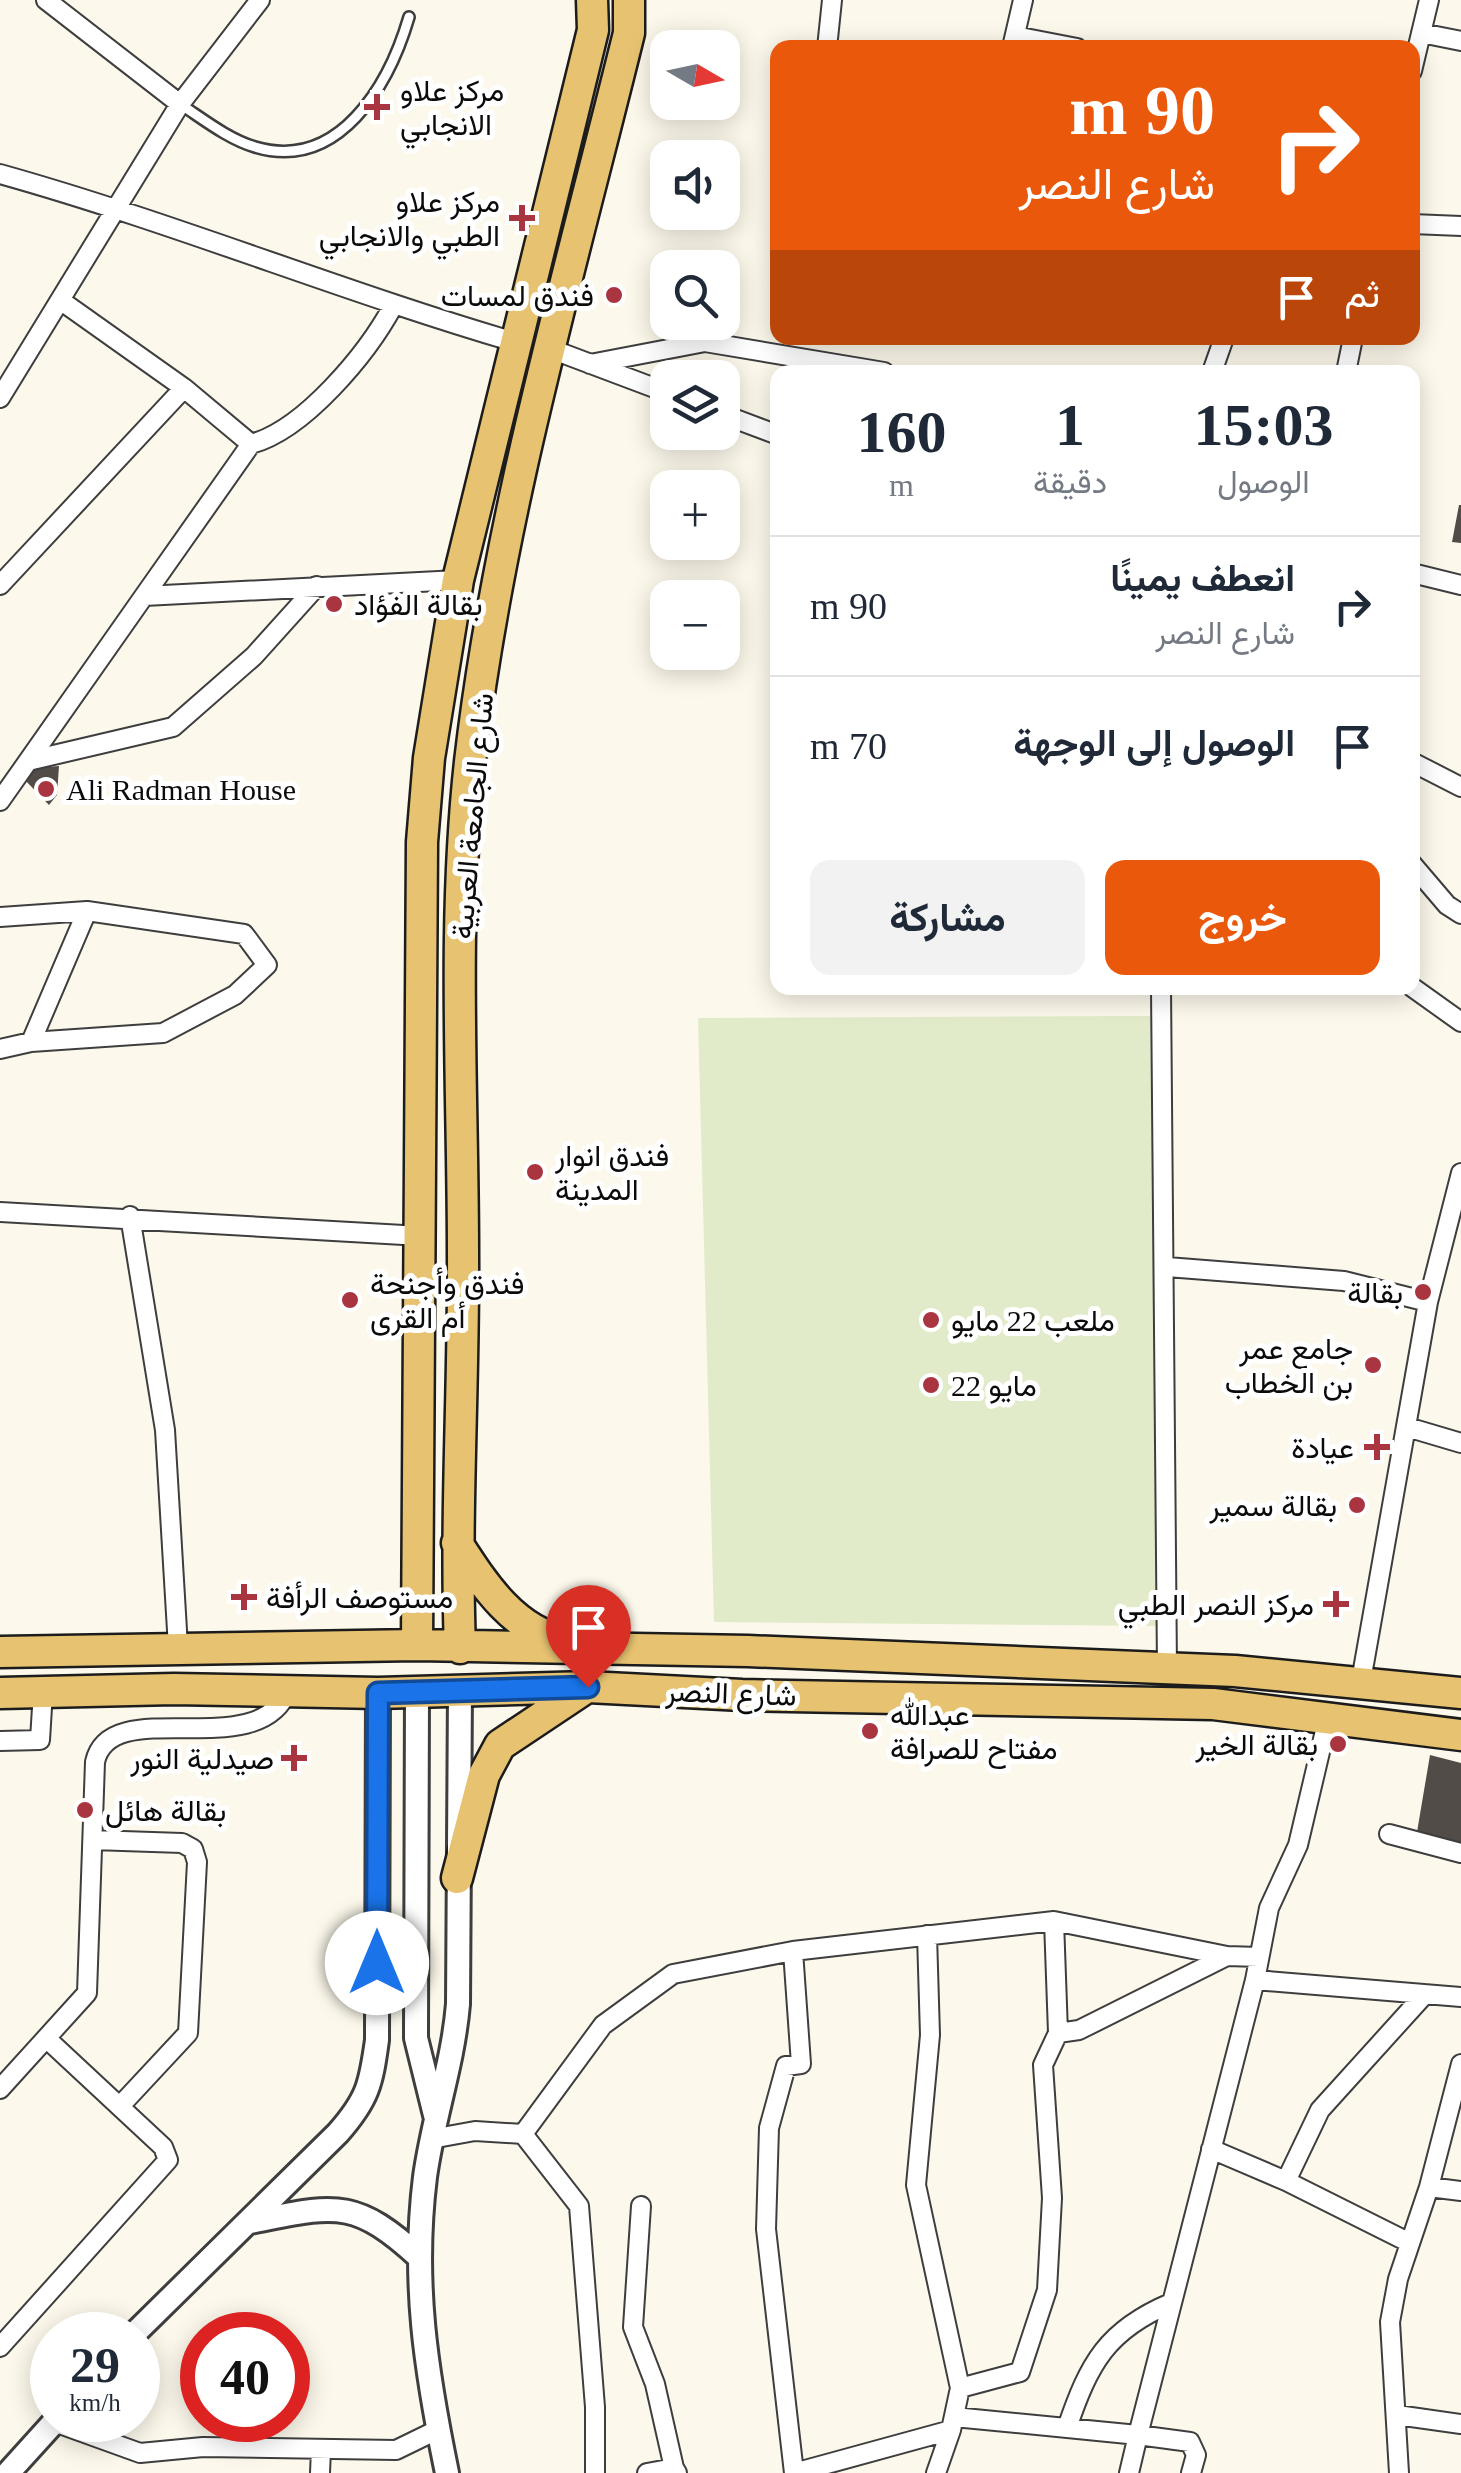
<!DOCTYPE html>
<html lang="ar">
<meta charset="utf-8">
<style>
:root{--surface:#fff;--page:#f2f2f3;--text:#1f2937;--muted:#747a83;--line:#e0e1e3;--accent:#ea580c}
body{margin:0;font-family:"Times New Roman",Vazirmatn,serif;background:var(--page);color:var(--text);direction:rtl;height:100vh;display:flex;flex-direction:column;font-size:38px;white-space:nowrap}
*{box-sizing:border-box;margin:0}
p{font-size:32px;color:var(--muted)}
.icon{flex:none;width:55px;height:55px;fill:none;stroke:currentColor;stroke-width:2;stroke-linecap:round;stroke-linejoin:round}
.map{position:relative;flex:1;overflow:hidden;direction:ltr}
.panel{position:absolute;left:770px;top:365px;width:650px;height:630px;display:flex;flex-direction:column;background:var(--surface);border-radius:20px;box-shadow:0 5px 25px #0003;direction:rtl}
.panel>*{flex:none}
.banner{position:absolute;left:770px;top:40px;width:650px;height:305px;border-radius:20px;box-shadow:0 5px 25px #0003;direction:rtl;background:#ea580c;color:#fff;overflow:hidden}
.needle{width:65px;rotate:99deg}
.buttons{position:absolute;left:650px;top:30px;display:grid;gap:20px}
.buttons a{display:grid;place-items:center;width:90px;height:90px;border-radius:20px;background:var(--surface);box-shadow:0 5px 25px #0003;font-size:50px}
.speed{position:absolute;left:30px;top:2312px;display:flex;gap:20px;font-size:50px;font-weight:700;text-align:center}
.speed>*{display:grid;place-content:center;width:130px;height:130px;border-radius:50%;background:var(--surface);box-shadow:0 5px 25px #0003;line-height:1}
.speed small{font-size:25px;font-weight:400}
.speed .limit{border:15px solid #d22;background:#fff;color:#111}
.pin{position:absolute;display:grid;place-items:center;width:85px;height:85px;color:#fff;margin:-102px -42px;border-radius:50% 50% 50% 0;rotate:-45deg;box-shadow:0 0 10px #0007}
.pin .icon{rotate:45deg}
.me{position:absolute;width:110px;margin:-55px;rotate:0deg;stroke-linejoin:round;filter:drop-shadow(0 0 8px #0008)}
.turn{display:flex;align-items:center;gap:35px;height:210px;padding:0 40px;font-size:45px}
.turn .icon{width:130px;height:130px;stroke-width:2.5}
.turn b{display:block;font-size:70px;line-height:85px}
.then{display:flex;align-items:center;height:95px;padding:0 40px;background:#0003;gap:20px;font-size:38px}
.eta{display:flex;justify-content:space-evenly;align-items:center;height:170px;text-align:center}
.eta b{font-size:60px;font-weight:700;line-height:70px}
.action{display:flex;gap:20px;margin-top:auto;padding:20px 40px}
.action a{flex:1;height:115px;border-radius:20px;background:var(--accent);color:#fff;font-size:40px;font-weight:700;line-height:115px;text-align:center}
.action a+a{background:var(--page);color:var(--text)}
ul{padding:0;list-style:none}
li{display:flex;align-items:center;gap:30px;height:140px;padding:0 40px;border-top:2px solid var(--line)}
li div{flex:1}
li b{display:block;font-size:38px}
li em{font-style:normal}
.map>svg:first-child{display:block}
.pitch{fill:#e1ebca}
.building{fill:#524c49}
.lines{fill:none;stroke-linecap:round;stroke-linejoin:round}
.service-casing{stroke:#3e3e3e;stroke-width:14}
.minor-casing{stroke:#3e3e3e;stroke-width:22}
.tertiary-casing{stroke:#3e3e3e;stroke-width:28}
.primary-casing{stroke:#1c1c1c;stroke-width:35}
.service{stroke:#fff;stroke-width:9}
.minor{stroke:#fff;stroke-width:18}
.tertiary{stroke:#fff;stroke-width:22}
.primary{stroke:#e7c371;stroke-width:30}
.route-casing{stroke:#114b97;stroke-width:25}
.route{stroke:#1a73e8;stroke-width:18}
.poi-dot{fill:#a93541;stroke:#fff;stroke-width:4}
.labels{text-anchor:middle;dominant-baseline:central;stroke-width:10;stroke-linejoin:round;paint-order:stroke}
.poi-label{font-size:30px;fill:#0b0b0b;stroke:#fff;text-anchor:start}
.street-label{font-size:30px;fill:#0b0b0b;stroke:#fff}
</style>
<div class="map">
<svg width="1461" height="2473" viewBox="0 0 1461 2473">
<rect width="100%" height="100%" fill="#fcf8eb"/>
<!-- pitch -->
<path class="pitch" d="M1150 1016 1162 1626 714 1622 698 1018Z"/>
<!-- building -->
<path class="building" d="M1459 505H1461V543L1452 542Z
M59 766 57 795 49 805 24 779 34 768Z
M1430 1755 1461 1763V1848L1416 1838Z"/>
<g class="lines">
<defs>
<path id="service" d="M180 104C203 119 228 139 255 147 339 172 389 85 409 17"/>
<path id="minor" d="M46 0 180 104
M1421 33 1461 41
M1015 36 1077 48
M1013 43 1023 0
M827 48 832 0
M1412 71 1429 0
M0 174C175 223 343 292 518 343
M1412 224 1461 226
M60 300 184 388
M551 349 668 393
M590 364 705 342 884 372
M1212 372 1224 338
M1346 372 1353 338
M0 398 180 104 260 0
M722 414 778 435
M251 444C304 430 367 354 393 306
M1412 573 1461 585
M0 585 184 388 251 444 144 596
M28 761 173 727 254 656 317 586
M1412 762 1461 787
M0 801 144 596 458 580
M1412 864 1447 905 1461 914
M0 917 87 911 244 934 267 965 235 995 163 1033 31 1042 0 1049
M1412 987 1461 1022
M1161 988 1167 1669
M31 1042 87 911
M0 1212 421 1236
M130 1216 165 1430 178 1647
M1167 1267 1344 1281 1428 1302
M1407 1427 1461 1443
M1361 1681 1428 1302 1461 1173
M1328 1718 1298 1845 1269 1908 1255 1980 1461 1997
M0 1741 40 1740 43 1691
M1389 1834 1461 1853
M93 1840 182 1843 193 1849 197 1862 188 2033 120 2106
M927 1935 930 2035 916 2185 960 2388 951 2430
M793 1951 801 2064 786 2066 769 2128 766 2229 794 2473 951 2430 936 2473
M1058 2033 1079 2030 1227 1956
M1461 2064 1429 2187 1461 2191
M0 2089 87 1993 95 1762C110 1692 258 1766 288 1690
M523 2134 579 2206 595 2407V2473
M431 2139 475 2131 523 2134 603 2025 673 1974 793 1951 1054 1921 1227 1956 1259 1957
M1211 2149 1286 2181 1320 2110 1425 1994
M1286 2181 1410 2243
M641 2206 633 2327 655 2384 674 2468
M0 2347 168 2160 163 2147 47 2039
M960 2388 1020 2372 1047 2290 1052 2198 1043 2065 1058 2033 1054 1921
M1397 2415 1461 2424
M954 2417 1138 2435 1129 2473
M54 2422 140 2453 203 2447 396 2450 435 2431
M1067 2428C1089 2363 1107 2330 1171 2303
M320 2473 321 2449
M647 2473 674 2468 677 2473
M1191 2473 1196 2455 1190 2442 1138 2435 1255 1980
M1399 2473 1390 2322 1398 2279 1429 2187"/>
<path id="tertiary" d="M417 1691 416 2038 435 2115
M250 2222C333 2206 353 2196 420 2258
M133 2335 338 2133C368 2099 371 2084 377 2040L378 1693
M8 2473 56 2420
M447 2473C426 2371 412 2282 425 2177 433 2118 453 2064 458 2004L460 1689"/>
<path id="primary" d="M457 1543C484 1585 515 1633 568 1642
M417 1645 422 842 429 758 458 580 593 30 592 0
M460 1648C455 1516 464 1385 463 1254 463 1090 452 925 470 762 498 518 570 272 629 33V0
M0 1652 417 1645 748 1651 1235 1671 1461 1693
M0 1693 174 1689 378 1693 588 1687 742 1695 1213 1704 1461 1735
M457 1878 484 1775 500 1745 584 1689"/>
</defs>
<!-- service casing -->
<use href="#service" class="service-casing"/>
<!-- minor casing -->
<use href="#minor" class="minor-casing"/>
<!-- tertiary casing -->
<use href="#tertiary" class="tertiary-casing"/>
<!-- primary casing -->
<use href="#primary" class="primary-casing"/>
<!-- service -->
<use href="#service" class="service"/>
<!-- minor -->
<use href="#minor" class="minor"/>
<!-- tertiary -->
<use href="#tertiary" class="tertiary"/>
<!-- primary -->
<use href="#primary" class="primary"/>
</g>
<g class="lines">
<defs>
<path id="route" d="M377 1963 378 1693 588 1687"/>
</defs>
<!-- route casing -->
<use href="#route" class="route-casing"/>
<!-- route -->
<use href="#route" class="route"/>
</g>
<!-- markers -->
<g class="poi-dot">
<path d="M372 92h10v10h10v10h-10v10h-10v-10h-10v-10h10z"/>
<path d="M517 203h10v10h10v10h-10v10h-10v-10h-10v-10h10z"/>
<circle cx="614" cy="295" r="10"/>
<circle cx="334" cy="604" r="10"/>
<circle cx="46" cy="789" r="10"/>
<circle cx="535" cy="1172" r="10"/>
<circle cx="1423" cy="1292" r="10"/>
<circle cx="350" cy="1300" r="10"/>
<circle cx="931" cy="1320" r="10"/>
<circle cx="1373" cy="1365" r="10"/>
<circle cx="931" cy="1385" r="10"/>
<path d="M1372 1432h10v10h10v10h-10v10h-10v-10h-10v-10h10z"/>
<circle cx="1357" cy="1505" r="10"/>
<path d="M239 1582h10v10h10v10h-10v10h-10v-10h-10v-10h10z"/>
<path d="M1331 1589h10v10h10v10h-10v10h-10v-10h-10v-10h10z"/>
<circle cx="870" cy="1731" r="10"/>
<circle cx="1338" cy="1744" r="10"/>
<path d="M289 1743h10v10h10v10h-10v10h-10v-10h-10v-10h10z"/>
<circle cx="85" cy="1810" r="10"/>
</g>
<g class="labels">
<!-- poi labels -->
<g class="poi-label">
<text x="400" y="90">مركز علاو<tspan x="400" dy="34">الانجابي</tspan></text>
<text x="500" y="201" text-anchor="end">مركز علاو<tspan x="500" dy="34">الطبي والانجابي</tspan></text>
<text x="594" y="295" text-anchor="end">فندق لمسات</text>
<text x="354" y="604">بقالة الفؤاد</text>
<text x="66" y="789">Ali Radman House</text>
<text x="555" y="1155">فندق انوار<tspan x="555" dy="34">المدينة</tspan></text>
<text x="370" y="1283">فندق وأجنحة<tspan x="370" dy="34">أم القرى</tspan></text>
<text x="1403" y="1292" text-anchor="end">بقالة</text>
<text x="951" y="1320">ملعب 22 مايو</text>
<text x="1353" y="1348" text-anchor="end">جامع عمر<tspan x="1353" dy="34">بن الخطاب</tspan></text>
<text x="951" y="1385">22 مايو</text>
<text x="1354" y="1447" text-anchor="end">عيادة</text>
<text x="1337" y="1505" text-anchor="end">بقالة سمير</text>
<text x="266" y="1597">مستوصف الرأفة</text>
<text x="1314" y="1604" text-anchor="end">مركز النصر الطبي</text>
<text x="890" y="1714">عبدالله<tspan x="890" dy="34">مفتاح للصرافة</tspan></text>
<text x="1318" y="1744" text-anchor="end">بقالة الخير</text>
<text x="274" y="1758" text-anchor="end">صيدلية النور</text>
<text x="105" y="1810">بقالة هائل</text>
</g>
<!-- street labels -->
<g class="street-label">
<text transform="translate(472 816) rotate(-85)">شارع الجامعة العربية</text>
<text transform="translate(731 1693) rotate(2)">شارع النصر</text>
</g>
</g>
</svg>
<div class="buttons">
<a><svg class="needle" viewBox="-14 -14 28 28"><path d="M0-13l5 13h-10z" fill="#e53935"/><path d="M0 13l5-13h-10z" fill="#747a83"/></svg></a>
<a><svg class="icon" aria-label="sound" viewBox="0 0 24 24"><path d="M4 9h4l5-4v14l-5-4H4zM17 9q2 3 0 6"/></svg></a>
<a><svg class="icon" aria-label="search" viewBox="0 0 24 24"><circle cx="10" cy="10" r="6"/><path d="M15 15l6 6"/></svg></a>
<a><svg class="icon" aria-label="layers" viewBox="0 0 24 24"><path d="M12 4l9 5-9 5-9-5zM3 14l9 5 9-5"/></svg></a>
<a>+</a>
<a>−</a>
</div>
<div class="speed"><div>29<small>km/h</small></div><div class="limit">40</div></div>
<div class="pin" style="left:588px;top:1687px;background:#d93025"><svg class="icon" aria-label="arrive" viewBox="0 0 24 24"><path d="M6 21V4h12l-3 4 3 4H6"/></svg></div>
<svg class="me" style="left:377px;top:1963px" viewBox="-20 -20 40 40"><circle r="19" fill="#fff"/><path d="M0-13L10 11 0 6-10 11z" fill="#1a73e8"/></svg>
<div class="banner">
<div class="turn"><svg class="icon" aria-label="right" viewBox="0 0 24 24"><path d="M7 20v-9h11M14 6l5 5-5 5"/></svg><div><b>90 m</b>شارع النصر</div></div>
<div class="then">ثم<svg class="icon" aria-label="arrive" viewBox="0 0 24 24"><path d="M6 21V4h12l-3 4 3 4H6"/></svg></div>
</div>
<section class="panel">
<div class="eta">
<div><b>15:03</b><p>الوصول</p></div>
<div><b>1</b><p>دقيقة</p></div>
<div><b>160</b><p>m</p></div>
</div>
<ul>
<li><svg class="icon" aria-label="right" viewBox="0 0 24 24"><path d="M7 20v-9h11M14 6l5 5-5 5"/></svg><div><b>انعطف يمينًا</b><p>شارع النصر</p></div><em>90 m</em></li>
<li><svg class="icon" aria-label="arrive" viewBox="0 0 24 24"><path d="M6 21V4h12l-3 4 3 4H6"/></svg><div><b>الوصول إلى الوجهة</b></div><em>70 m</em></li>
</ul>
<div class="action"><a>خروج</a><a>مشاركة</a></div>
</section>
</div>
